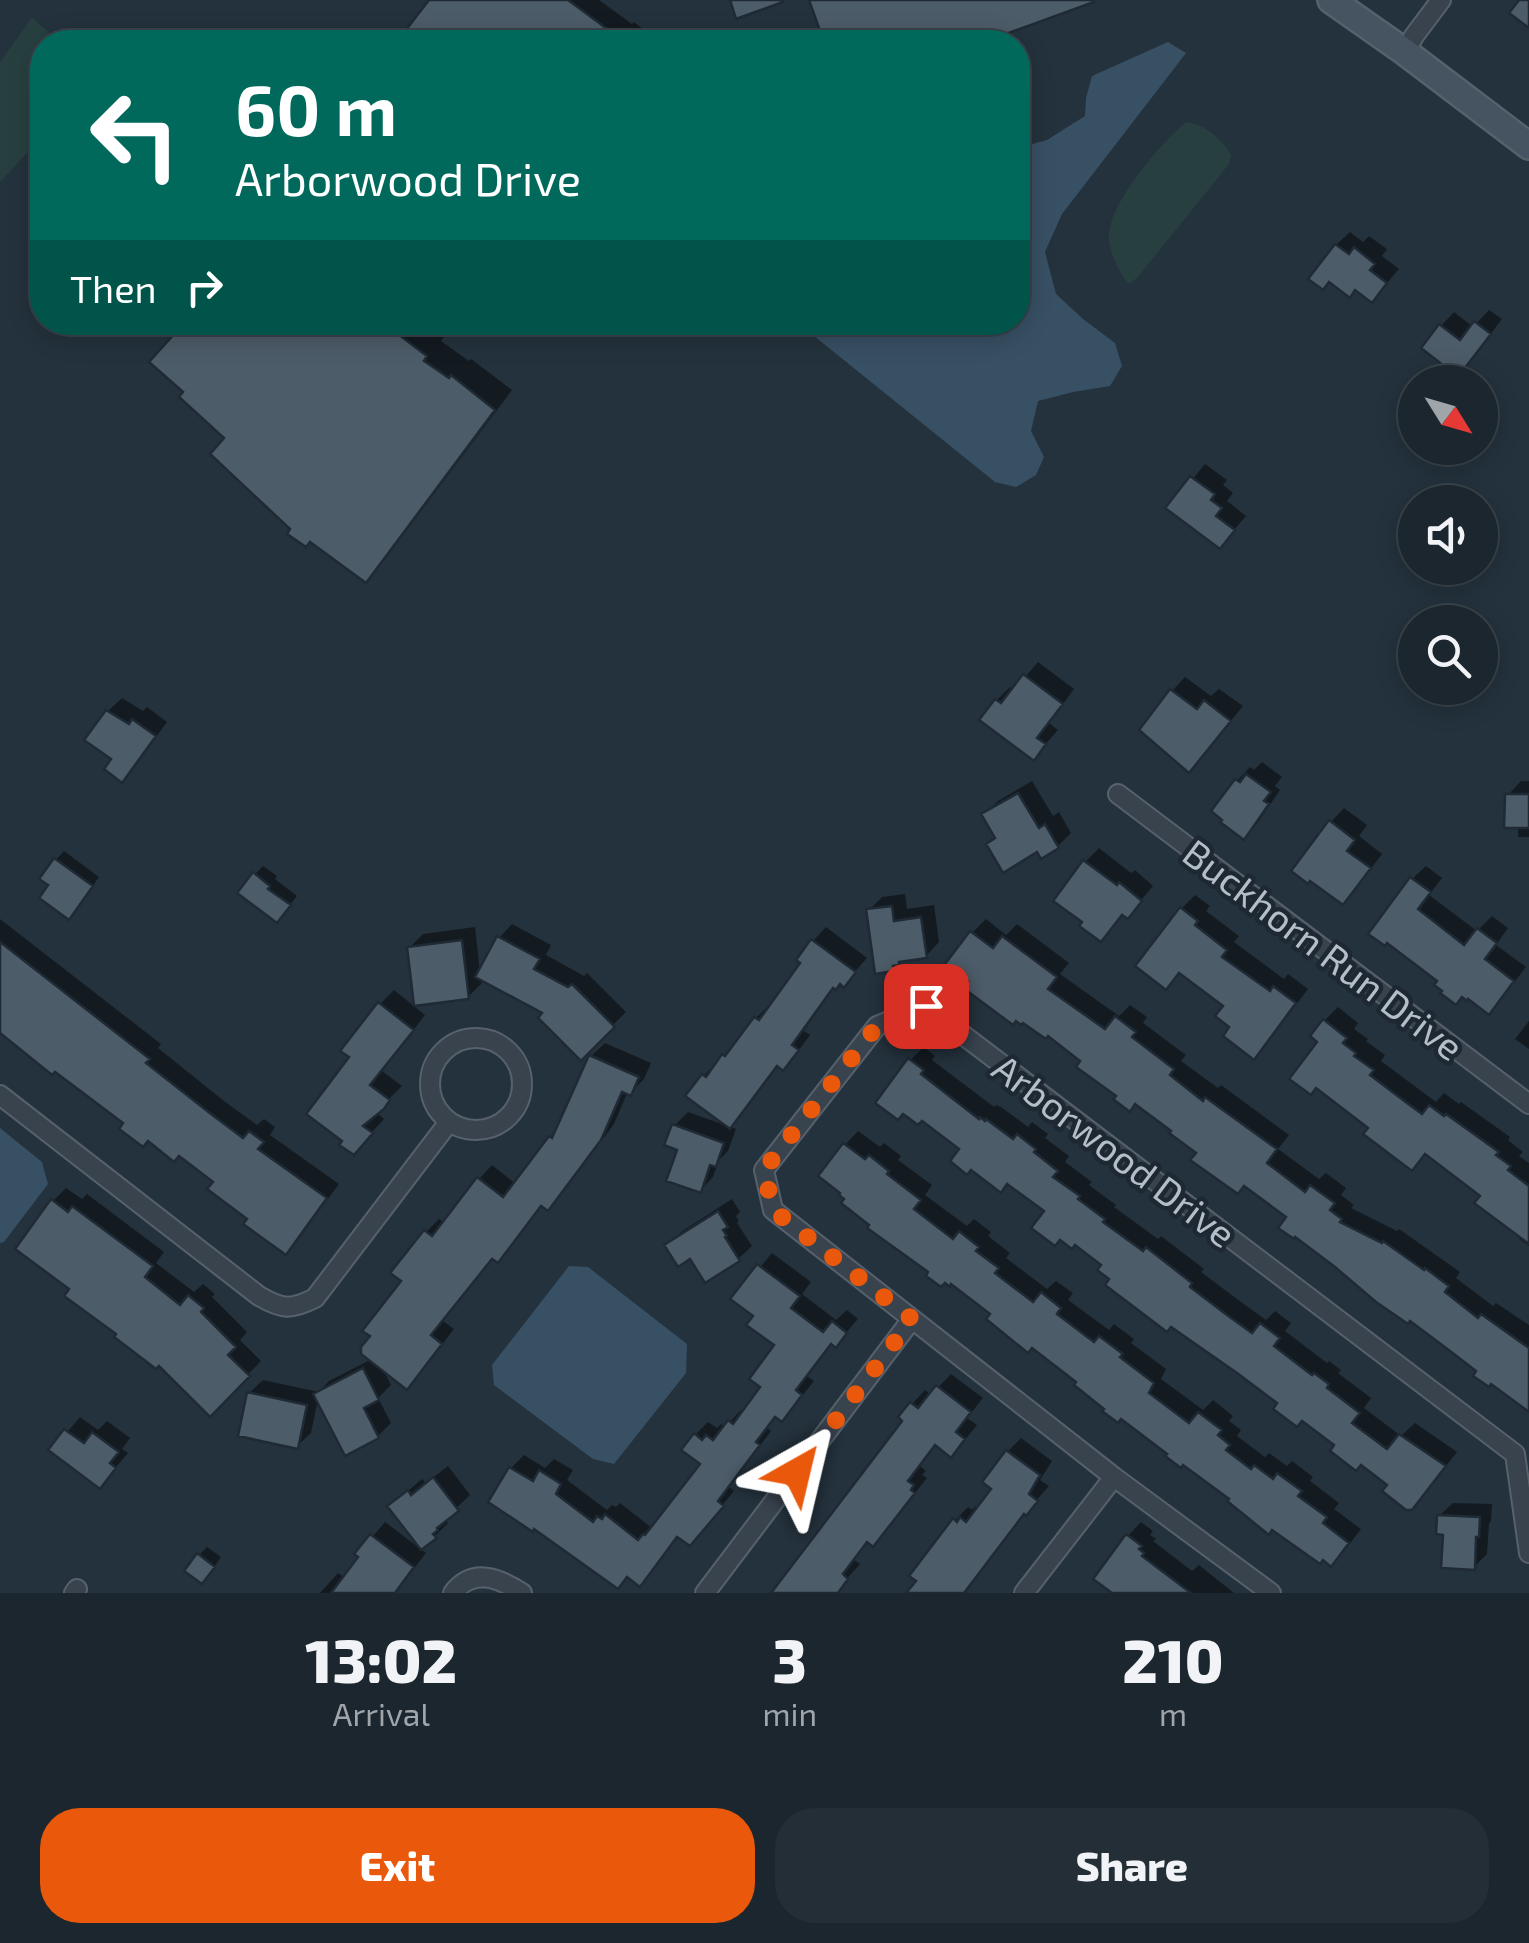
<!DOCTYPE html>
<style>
:root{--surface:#1b262e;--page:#242e36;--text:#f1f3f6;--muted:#a0a5aa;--line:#39434a;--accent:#ea580c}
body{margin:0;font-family:"Exo 2",sans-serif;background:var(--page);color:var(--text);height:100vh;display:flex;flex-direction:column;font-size:38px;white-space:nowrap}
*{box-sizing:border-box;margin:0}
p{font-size:32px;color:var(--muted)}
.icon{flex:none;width:55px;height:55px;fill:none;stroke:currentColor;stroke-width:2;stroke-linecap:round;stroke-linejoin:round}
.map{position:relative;height:1593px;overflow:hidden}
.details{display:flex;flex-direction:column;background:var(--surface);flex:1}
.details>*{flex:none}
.hud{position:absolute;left:30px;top:30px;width:1000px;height:305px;border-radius:40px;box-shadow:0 5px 25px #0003,0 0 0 2px var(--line);background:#00695c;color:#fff;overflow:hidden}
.needle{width:65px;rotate:127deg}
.controls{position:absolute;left:1398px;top:365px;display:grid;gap:20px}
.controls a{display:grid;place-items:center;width:100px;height:100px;border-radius:50%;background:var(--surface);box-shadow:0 5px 25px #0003,0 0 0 2px var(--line);font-size:50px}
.pin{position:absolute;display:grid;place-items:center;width:85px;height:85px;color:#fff;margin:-42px;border-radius:20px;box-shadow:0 5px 15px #0006}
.me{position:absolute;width:110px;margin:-55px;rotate:37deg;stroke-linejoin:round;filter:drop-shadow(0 0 8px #0008)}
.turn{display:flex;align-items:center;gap:35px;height:210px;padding:0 40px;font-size:45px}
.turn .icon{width:130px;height:130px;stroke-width:2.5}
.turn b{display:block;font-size:70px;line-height:85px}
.then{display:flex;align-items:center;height:95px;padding:0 40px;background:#0003;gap:20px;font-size:38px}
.eta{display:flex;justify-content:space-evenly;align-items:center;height:170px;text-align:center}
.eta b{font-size:60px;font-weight:800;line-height:70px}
.primary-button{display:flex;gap:20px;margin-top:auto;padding:20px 40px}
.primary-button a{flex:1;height:115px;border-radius:40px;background:var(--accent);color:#fff;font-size:40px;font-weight:800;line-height:115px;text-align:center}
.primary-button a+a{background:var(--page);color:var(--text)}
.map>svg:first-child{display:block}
.green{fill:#27403f}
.water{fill:#385064}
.shadow{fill:#0007}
.building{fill:#4d5c69;stroke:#1f2a35;stroke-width:2.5}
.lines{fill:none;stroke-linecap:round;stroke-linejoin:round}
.street-casing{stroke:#56616c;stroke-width:22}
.secondary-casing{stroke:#56616c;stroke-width:30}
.street{stroke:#38434e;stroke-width:18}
.secondary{stroke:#465360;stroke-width:25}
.route{stroke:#ea580c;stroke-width:18;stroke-dasharray:0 32.4}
.labels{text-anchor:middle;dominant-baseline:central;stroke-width:9;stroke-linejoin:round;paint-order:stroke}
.street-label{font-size:38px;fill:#b4bec9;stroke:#1d2833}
</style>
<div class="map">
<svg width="1529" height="1593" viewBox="0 0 1529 1593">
<rect width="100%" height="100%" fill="#24323d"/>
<!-- green -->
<path class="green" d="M32 18 60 42H42V137L0 182V62Z
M1186 122C1204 124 1222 139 1231 155L1229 164 1137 278 1128 284C1120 272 1110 255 1109 240 1106 206 1161 143 1186 122Z"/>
<!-- water -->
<path class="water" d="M1168 42 1186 53 1062 214 1045 252 1056 294 1083 319 1115 343 1122 366 1110 386 1073 392 1038 401 1031 431 1044 457 1036 475 1016 487 995 482 798 323 1018 322V148L1047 140 1085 116 1086 98 1092 76Z
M0 1128 42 1162 48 1184 4 1242 0 1243Z
M569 1266 588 1267 687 1344 686 1373 614 1464 593 1459 494 1385 492 1365Z"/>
<!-- shadow -->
<path class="shadow" d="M432 0H599L632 24 634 22 652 36 647 42H598L573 24 559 42H417L406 34Z
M812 0H1075L1013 28 1007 35V42H826Z
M1350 232 1363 242 1369 236 1387 249 1382 256 1399 269 1372 300 1356 288 1330 280 1336 245Z
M1489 310 1502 319 1471 360 1458 373 1441 326 1454 312 1473 327Z
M188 322H424L444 337 441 341 469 361 471 359 512 390 383 562 365 580 294 528 228 438 186 391Z
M1205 464 1227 480 1223 485 1233 493 1227 501 1246 516 1220 546 1169 508Z
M1038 662 1074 689 1049 723 1058 730 1034 757 997 700 1010 687 1014 690Z
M1185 677 1211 696 1219 689 1243 706 1202 756 1172 691Z
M122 698 143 711 147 707 167 722 135 766 121 779 114 759 88 739 108 711Z
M1262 762 1282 777 1275 786 1280 790 1257 824 1244 837 1237 781 1250 767 1254 770Z
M1032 781 1053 816 1059 812 1071 833 1058 846 1038 849 997 836 985 814 998 801Z
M1521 781H1529V837H1518V826L1508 795Z
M1344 808 1367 825 1359 836 1382 854 1356 888 1343 901 1294 871 1331 822Z
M1099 848 1131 873 1135 870 1153 886 1128 916 1124 913 1101 939 1085 862Z
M64 851 99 877 77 908 52 885 56 860Z
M263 866 277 876 275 879 297 896 285 911 255 874Z
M1426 866 1442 878 1429 895 1477 931 1492 916 1508 928 1496 945 1526 967 1502 998 1489 1011 1441 980 1387 940 1412 879Z
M905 894 907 909 934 905 939 942 926 956 902 960 893 969 869 910 882 897Z
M1195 895 1210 906 1206 911 1239 936 1234 942 1284 979 1288 974 1308 989 1267 1043 1254 1056 1233 1027 1226 1005 1181 909Z
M0 919 161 1044 158 1048 224 1101 257 1125 264 1119 275 1127 270 1135 339 1184 299 1238 286 1252 216 1181 179 1153 127 1123 0 1031Z
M986 919 1006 935 1017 924 1069 963 1060 974 1119 1016 1130 1005 1147 1017 1143 1023 1186 1055 1181 1061 1218 1088 1221 1085 1289 1135 1278 1149 1319 1179 1326 1173 1346 1188 1341 1195 1354 1205 1351 1208 1397 1231 1399 1229 1460 1272 1456 1278 1493 1306 1496 1303 1529 1325V1409L1289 1217 1200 1152 1136 1102 1119 1096 1084 1060 949 964 972 933Z
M512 924 551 945 546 955 584 976 587 973 626 1012 581 1057 546 1013 481 978 482 983 468 997 409 948 423 934 475 927 480 972 499 938Z
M826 927 867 958 844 984 840 982 835 986 804 1031 810 1035 796 1054 783 1067 779 1065 743 1112 729 1126 704 1075 738 1042 756 1018 769 1005 771 1007 804 962 813 941Z
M394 990 425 1015 382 1071 402 1086 376 1112 384 1119 354 1152 352 1057 344 1050 380 1004Z
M1338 1007 1358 1023 1354 1029 1368 1039 1366 1041 1385 1055 1381 1061 1436 1102 1444 1093 1459 1104 1461 1102 1510 1137 1508 1140 1523 1152 1519 1156 1529 1163V1246L1519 1239 1522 1236 1483 1195 1427 1152 1412 1167 1372 1127 1321 1041 1324 1021Z
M1529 1021V1049L1515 1039Z
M605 1043 651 1063 644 1079 630 1093 628 1091 614 1124 561 1195 548 1208 543 1204 511 1246 498 1259 494 1257 443 1321 454 1329 420 1373 407 1386 382 1367 391 1385 378 1398 391 1423 378 1436 318 1399 311 1433 297 1446 249 1393 263 1380 319 1392 329 1381 372 1359 426 1232 439 1219 445 1223 479 1179 492 1165 516 1184 560 1128 591 1056Z
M924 1047 935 1056 932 1060 994 1107 996 1105 1001 1107 1028 1127 1032 1122 1048 1134 1045 1138 1069 1156 1065 1162 1092 1182 1089 1185 1116 1205 1114 1207 1158 1239 1161 1236 1204 1269 1201 1272 1241 1302 1266 1320 1275 1311 1291 1323 1285 1331 1327 1363 1329 1361 1341 1370 1338 1373 1371 1398 1364 1408 1401 1436 1415 1423 1457 1452 1425 1493 1411 1507 1391 1484 1113 1279 1105 1264 1075 1242 1060 1237 1047 1210 963 1148 910 1060Z
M688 1112 736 1129 728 1151 719 1160 713 1177 700 1191 681 1148 674 1126Z
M858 1131 880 1147 884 1143 901 1156 898 1160 932 1185 925 1195 967 1226 974 1219 991 1232 988 1236 1010 1253 1006 1258 1047 1289 1056 1281 1073 1293 1068 1300 1109 1330 1114 1324 1134 1339 1131 1343 1166 1369 1161 1379 1203 1410 1213 1400 1233 1416 1229 1421 1241 1430 1237 1436 1265 1457 1269 1453 1287 1466 1292 1461 1313 1477 1310 1481 1339 1503 1334 1509 1361 1529 1345 1550 1331 1564 1232 1499 1170 1453 951 1281 932 1272 845 1145Z
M66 1188 82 1199 87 1194 164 1252 156 1263 194 1292 203 1284 215 1294 212 1297 247 1332 240 1340 261 1361 210 1413 159 1363 120 1334 73 1289 53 1201Z
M732 1199 740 1212 736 1216 739 1221 737 1223 752 1246 738 1259 691 1256 667 1246 681 1232Z
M772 1253 811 1282 802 1294 836 1320 847 1310 858 1319 836 1344 833 1342 807 1376 814 1381 794 1406 782 1419 777 1415 767 1428 771 1431 729 1487 734 1491 702 1530 679 1535 653 1571 640 1584 491 1502 511 1468 524 1455 545 1468 554 1459 573 1470 567 1480 607 1510 612 1505 616 1507 620 1503 652 1528 704 1464 696 1434 708 1422 717 1428 721 1424 725 1427 742 1409 745 1411 764 1387 777 1345 756 1315 734 1299Z
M951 1374 983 1398 967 1418 977 1425 964 1441 951 1454 937 1443 920 1466 926 1471 922 1475 927 1478 886 1530 869 1540 854 1560 860 1564 835 1592 774 1593 906 1420 912 1404 925 1390 931 1395Z
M80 1417 98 1430 107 1421 130 1438 122 1449 128 1453 100 1486 52 1450Z
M1021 1438 1052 1461 1040 1480 1049 1486 1026 1512 964 1593H910L955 1520 968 1507 972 1510 976 1506 980 1509 995 1489 985 1482 1008 1451Z
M448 1466 470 1495 445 1519 448 1523 435 1536 390 1506 422 1479 426 1483Z
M1453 1503 1492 1504 1491 1521 1489 1524 1487 1554 1474 1567 1446 1532 1439 1516Z
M385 1522 426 1553 395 1593H320L338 1573 345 1578 361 1557 358 1554Z
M1141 1522 1153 1531 1150 1535 1156 1539 1153 1541 1192 1571 1199 1565 1234 1593H1126L1128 1536Z
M207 1547 221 1557 210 1573 199 1555Z"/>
<!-- building -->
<path class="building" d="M429 0H568L625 42H412L402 35Z
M730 0H782L783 2 736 19Z
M809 0H1093L1094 2 1000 36 1003 42H824Z
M1519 0H1529V28L1509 13Z
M1335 244 1349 254 1354 247 1375 264 1370 270 1387 283 1372 303 1355 290 1350 298 1329 282 1323 290 1308 279Z
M1474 321 1491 334 1458 377 1421 348 1439 324 1460 340Z
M185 322H382L427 356 424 361 449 378 451 375 495 410 366 583 310 542 306 547 287 534 290 529 210 454 224 438 179 397 183 392 149 362Z
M1190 476 1215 494 1211 500 1222 508 1216 516 1235 530 1220 549 1165 508Z
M1023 674 1063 704 1037 738 1046 744 1034 761 979 720 995 699 1001 703Z
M1170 689 1197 709 1204 700 1231 721 1189 773 1139 730Z
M106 710 129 724 132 719 156 736 122 783 104 769 111 759 84 740Z
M1246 774 1271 792 1264 801 1269 804 1244 840 1220 822 1222 820 1211 811 1235 779 1240 782Z
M1018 793 1039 828 1045 824 1059 848 1041 859 1037 852 1003 873 986 844 995 838 981 814Z
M1505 794H1529V828H1504Z
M1329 820 1355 840 1347 851 1371 868 1343 905 1310 881 1308 884 1291 871Z
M54 858 93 886 69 920 39 898 48 885 39 879Z
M1083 860 1117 885 1119 882 1142 901 1128 919 1122 915 1101 942 1079 926 1082 922 1053 901Z
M253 872 270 886 268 889 291 905 277 923 237 893Z
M1410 877 1431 892 1418 909 1464 945 1477 928 1497 943 1485 959 1514 981 1489 1015 1468 999 1467 1001 1462 997 1456 1005 1440 993 1442 991 1434 985 1437 981 1387 943 1385 946 1368 934Z
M892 906 894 921 921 917 927 958 899 962V965L893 966 894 971 875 974 866 909Z
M1180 907 1198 921 1195 925 1227 950 1222 957 1270 991 1273 986 1296 1003 1254 1060 1223 1036 1229 1027 1215 1016 1223 1006 1179 973 1166 990 1135 966Z
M970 931 993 948 1002 936 1057 977 1048 989 1105 1029 1115 1016 1136 1032 1132 1037 1174 1069 1170 1075 1203 1101 1205 1097 1277 1149 1267 1163 1305 1192 1310 1185 1335 1203 1330 1210 1342 1219 1340 1222 1382 1243 1383 1241 1424 1270 1425 1268 1449 1286 1445 1292 1478 1318 1481 1314 1529 1348V1412L1491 1384 1489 1387 1473 1376 1476 1371 1450 1351 1410 1321 1408 1324 1376 1302 1335 1267 1295 1237 1294 1239 1278 1228 1286 1217 1244 1186 1238 1194 1190 1160 1196 1153 1169 1133 1171 1131 1135 1104 1130 1112 1113 1099 1116 1096 1076 1067 1080 1061 1048 1036 1046 1039 1023 1023 1021 1025 1016 1021 1013 1025 963 988 968 981 945 964Z
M497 936 540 959 534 969 568 987 572 984 615 1027 581 1061 538 1018 542 1013 475 977Z
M811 939 856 972 844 988 840 984 836 990 833 988 792 1045 799 1050 783 1071 777 1066 730 1129 685 1096 702 1074 706 1077 722 1054 725 1056 754 1017 759 1020 800 963 796 960Z
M462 940 469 999 414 1006 407 947Z
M0 942 150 1059 146 1063 211 1114 243 1138 249 1131 264 1142 258 1149 327 1198 286 1255 243 1224 247 1219 207 1189 213 1182 179 1156 174 1162 148 1141 143 1147 119 1129 123 1123 55 1072 52 1075 0 1033Z
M378 1002 414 1030 370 1085 390 1100 384 1109 363 1126 373 1133 354 1155 339 1145 342 1141 306 1114 349 1057 340 1051Z
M1323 1019 1347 1038 1343 1043 1356 1053 1354 1056 1374 1070 1370 1075 1411 1106 1422 1114 1429 1105 1444 1116 1446 1114 1499 1152 1496 1155 1511 1166 1508 1170 1529 1186V1244L1474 1203 1480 1196 1425 1154 1412 1171 1363 1134 1368 1128 1316 1088 1311 1095 1289 1079 1317 1042 1310 1036Z
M589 1055 639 1077 631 1096 622 1092 601 1140 548 1211 541 1206 498 1263 492 1259 431 1335 442 1344 407 1390 361 1354V1347L370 1336 362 1331 401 1281 390 1273 424 1230 432 1236 477 1177 503 1197 549 1136 552 1138Z
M908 1058 924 1070 921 1074 979 1119 980 1117 985 1121 986 1119 1013 1139 1017 1134 1036 1149 1034 1152 1058 1171 1053 1177 1080 1196 1078 1199 1105 1219 1103 1222 1143 1251 1146 1247 1192 1283 1190 1287 1227 1315 1252 1333 1260 1323 1280 1338 1274 1346 1312 1375 1314 1373 1329 1384 1327 1388 1360 1413 1352 1423 1387 1449 1399 1434 1446 1466 1412 1510H1406L1382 1491 1387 1485 1361 1465 1356 1471 1330 1451 1334 1445 1302 1421 1297 1427 1273 1409 1277 1403 1237 1373 1171 1327 1167 1332 1105 1285 1109 1279 1097 1270 1101 1265 1075 1245 1072 1249 1060 1240 1055 1246 1031 1228 1044 1211 1007 1184 1001 1193 971 1170 967 1175 950 1161 959 1149 922 1121 918 1125 903 1114 898 1120 875 1103Z
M672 1124 724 1143 716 1167 710 1165 701 1193 666 1181 677 1150 664 1145Z
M843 1143 865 1159 869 1155 889 1171 887 1174 921 1200 914 1209 953 1239 959 1231 979 1247 976 1251 999 1268 995 1273 1033 1302 1041 1292 1061 1308 1057 1314 1094 1342 1099 1336 1123 1354 1120 1357 1154 1383 1149 1393 1189 1423 1198 1412 1222 1430 1218 1435 1230 1445 1226 1450 1251 1469 1254 1465 1273 1479 1277 1473 1302 1491 1298 1496 1327 1517 1323 1523 1349 1543 1331 1567 1323 1560 1320 1564 1272 1530 1269 1535 1227 1501 1229 1499 1183 1465 1181 1468 1165 1456 1167 1454 1121 1419 1118 1423 1102 1411 1104 1409 1074 1385 1076 1382 1032 1348 1028 1353 1013 1341 986 1319 990 1314 951 1284 950 1287 945 1283 941 1287 926 1276 928 1272 867 1228 869 1225 841 1203 844 1199 839 1195 840 1193 818 1176Z
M51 1199 68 1212 72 1206 153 1266 145 1277 180 1305 188 1295 204 1308 201 1312 236 1347 228 1355 250 1376 210 1417 159 1366 156 1369 114 1337 116 1334 64 1296 69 1289 15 1249Z
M718 1211 728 1227 723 1230 727 1236 725 1237 740 1261 705 1283 690 1259 678 1267 664 1245Z
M757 1264 800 1296 791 1308 823 1332 832 1321 847 1333 836 1348 831 1344 796 1390 802 1395 782 1422 775 1417 756 1442 760 1445 718 1501 724 1506 690 1546 677 1537 640 1587 627 1577 618 1589 534 1529 533 1532 488 1502 509 1467 533 1481 539 1470 561 1484 556 1494 593 1522 597 1516 602 1519 605 1514 638 1540 643 1534 645 1535 700 1464 681 1450 694 1433 702 1440 706 1435 713 1440 728 1420 733 1424 760 1387 749 1379 774 1345 746 1325 753 1316 730 1299Z
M363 1368 379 1400 364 1408 379 1438 345 1456 313 1394Z
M936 1385 971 1412 956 1432 965 1439 951 1458 935 1445 908 1481 914 1485 911 1490 915 1493 873 1547 867 1542 843 1574 848 1579 838 1593H771L902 1421 898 1417 910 1402 918 1408Z
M247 1392 307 1405 298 1449 238 1436Z
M64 1429 84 1443 92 1432 119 1452 110 1463 116 1468 100 1489 48 1450Z
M1006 1450 1040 1475 1029 1494 1038 1501 1026 1516 1024 1514 964 1593H906L916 1581 909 1576 953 1518 957 1522 960 1517 966 1522 991 1489 982 1482Z
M433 1477 459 1511 437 1528 438 1530 433 1534 437 1538 421 1550 387 1506 408 1490 411 1495Z
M1437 1515 1480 1517 1479 1537H1476L1475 1570 1441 1568 1443 1535 1436 1534Z
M370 1534 414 1567 395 1593H331L358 1557 354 1554Z
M1126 1534 1142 1546 1139 1549 1144 1553 1142 1556 1191 1593H1112L1093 1579Z
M197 1553 215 1567 202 1584 184 1571Z"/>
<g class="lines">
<defs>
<path id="street" d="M1405 52 1414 36 1441 0
M1118 794 1529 1104
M430 1084a46 46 0 1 1 92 0a46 46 0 1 1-92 0Z
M0 1095 259 1296C283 1310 291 1310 315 1298L449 1122
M74 1593 77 1589
M453 1593C473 1567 499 1578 522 1593
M705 1593 912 1319
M1024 1593 1114 1477
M1271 1593 1114 1477 773 1210 764 1170 877 1026 925 1006 1515 1454 1529 1553"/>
<path id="secondary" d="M1331 0 1405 52 1529 146"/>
</defs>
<!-- street casing -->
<use href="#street" class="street-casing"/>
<!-- secondary casing -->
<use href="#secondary" class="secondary-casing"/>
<!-- street -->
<use href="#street" class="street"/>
<!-- secondary -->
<use href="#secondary" class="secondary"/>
</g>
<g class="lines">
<!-- route -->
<path class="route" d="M797 1472 912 1319 773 1210 764 1170 877 1026 926 1006"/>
</g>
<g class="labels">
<!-- street labels -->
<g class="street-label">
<text transform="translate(1324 949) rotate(37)">Buckhorn Run Drive</text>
<text transform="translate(1115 1150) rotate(37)">Arborwood Drive</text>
</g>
</g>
</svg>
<div class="controls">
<a><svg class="needle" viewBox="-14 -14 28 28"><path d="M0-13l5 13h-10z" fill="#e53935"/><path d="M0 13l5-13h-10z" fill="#a0a5aa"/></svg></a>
<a><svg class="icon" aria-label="sound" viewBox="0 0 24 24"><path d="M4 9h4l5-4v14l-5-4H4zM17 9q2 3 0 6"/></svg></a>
<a><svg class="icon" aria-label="search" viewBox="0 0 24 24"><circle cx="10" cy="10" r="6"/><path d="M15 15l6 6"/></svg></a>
</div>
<div class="pin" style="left:926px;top:1006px;background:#d93025"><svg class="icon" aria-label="arrive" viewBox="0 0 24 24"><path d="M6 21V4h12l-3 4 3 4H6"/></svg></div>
<svg class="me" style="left:797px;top:1472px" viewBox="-20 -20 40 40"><path d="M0-17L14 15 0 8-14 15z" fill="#ea580c" stroke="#fff" stroke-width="4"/></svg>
<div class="hud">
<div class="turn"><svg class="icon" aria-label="left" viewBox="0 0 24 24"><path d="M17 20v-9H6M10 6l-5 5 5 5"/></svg><div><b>60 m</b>Arborwood Drive</div></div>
<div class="then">Then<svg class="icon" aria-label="right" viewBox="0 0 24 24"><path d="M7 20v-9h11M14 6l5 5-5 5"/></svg></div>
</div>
</div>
<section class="details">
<div class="eta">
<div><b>13:02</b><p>Arrival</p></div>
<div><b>3</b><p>min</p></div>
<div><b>210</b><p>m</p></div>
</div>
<div class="primary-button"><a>Exit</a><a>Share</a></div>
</section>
